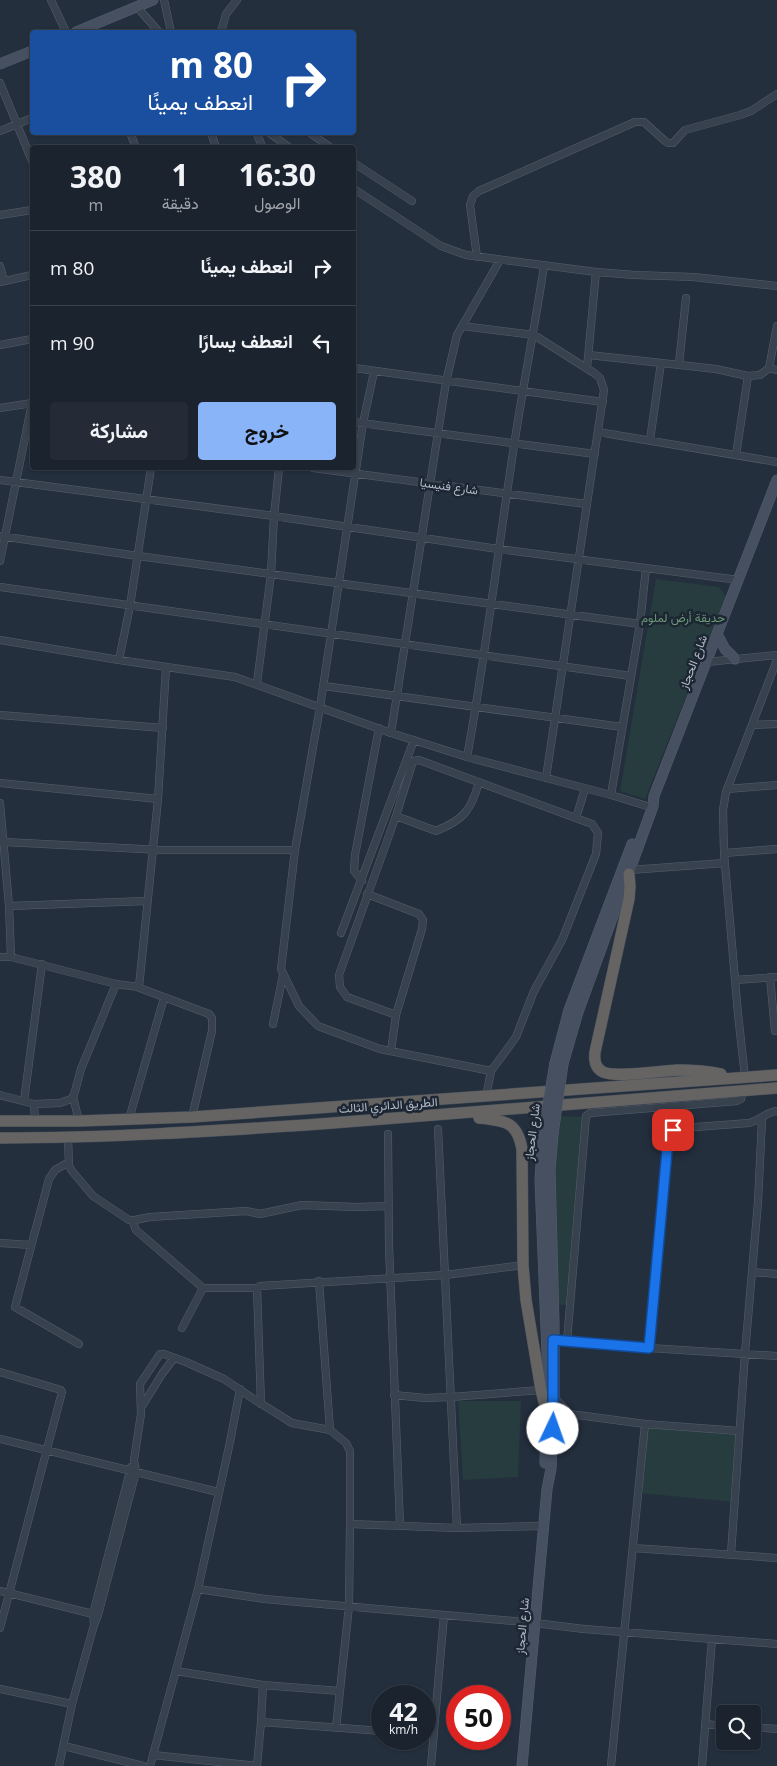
<!DOCTYPE html>
<html lang="ar">
<meta charset="utf-8">
<style>
:root{--surface:#1b232e;--page:#242b36;--text:#f1f3f6;--muted:#a0a4aa;--line:#39404a;--accent:#8ab4f8}
body{margin:0;font-family:"Open Sans",Vazirmatn,sans-serif;background:var(--page);color:var(--text);direction:rtl;height:100vh;display:flex;flex-direction:column;font-size:19px;white-space:nowrap}
*{box-sizing:border-box;margin:0}
p{font-size:16px;color:var(--muted)}
.icon{flex:none;width:28px;height:28px;fill:none;stroke:currentColor;stroke-width:2;stroke-linecap:round;stroke-linejoin:round}
.map{position:relative;flex:1;overflow:hidden;direction:ltr}
.details{position:absolute;left:30px;top:145px;width:326px;height:325px;display:flex;flex-direction:column;background:var(--surface);border-radius:5px;box-shadow:0 1px 4px #0004,0 0 0 1px var(--line);direction:rtl}
.details>*{flex:none}
.hud{position:absolute;left:30px;top:30px;width:326px;height:105px;border-radius:5px;box-shadow:0 1px 4px #0004,0 0 0 1px var(--line);direction:rtl;background:#1a4fa0;color:#fff;overflow:hidden}
.tools{position:absolute;left:716px;top:1705px;display:grid;gap:10px}
.tools a{display:grid;place-items:center;width:45px;height:45px;border-radius:5px;background:var(--surface);box-shadow:0 1px 4px #0004,0 0 0 1px var(--line);font-size:25px}
.speed{position:absolute;left:371px;top:1685px;display:flex;gap:10px;font-size:25px;font-weight:700;text-align:center}
.speed>*{display:grid;place-content:center;width:65px;height:65px;border-radius:50%;background:var(--surface);box-shadow:0 1px 4px #0004,0 0 0 1px var(--line);line-height:1}
.speed small{font-size:12px;font-weight:400}
.speed .limit{border:8px solid #d22;background:#fff;color:#111}
.pin{position:absolute;display:grid;place-items:center;width:42px;height:42px;color:#fff;margin:-21px;border-radius:10px;box-shadow:0 2px 8px #0006}
.me{position:absolute;width:55px;margin:-28px;rotate:3deg;stroke-linejoin:round;filter:drop-shadow(0 0 4px #0008)}
.turn{display:flex;align-items:center;gap:18px;height:105px;padding:0 20px;font-size:22px}
.turn .icon{width:65px;height:65px;stroke-width:2.5}
.turn b{display:block;font-size:35px;line-height:42px}
.eta{display:flex;justify-content:space-evenly;align-items:center;height:85px;text-align:center}
.eta b{font-size:30px;font-weight:700;line-height:35px}
.cta{display:flex;gap:10px;margin-top:auto;padding:10px 20px}
.cta a{flex:1;height:58px;border-radius:5px;background:var(--accent);color:#111;font-size:20px;font-weight:700;line-height:58px;text-align:center}
.cta a+a{background:var(--page);color:var(--text)}
ul{padding:0;list-style:none}
li{display:flex;align-items:center;gap:15px;height:75px;padding:0 20px;border-top:1px solid var(--line)}
li div{flex:1}
li b{display:block;font-size:19px}
li em{font-style:normal}
.map>svg:first-child{display:block}
.green{fill:#263c3f}
.lines{fill:none;stroke-linecap:round;stroke-linejoin:round}
.minor-casing{stroke:#565f6c;stroke-width:8}
.secondary-casing{stroke:#565f6c;stroke-width:11}
.trunk-casing{stroke:#434c59;stroke-width:12}
.minor{stroke:#38414e;stroke-width:7}
.secondary{stroke:#465061;stroke-width:10}
.trunk{stroke:#656462;stroke-width:11}
.secondary-bridge-casing{stroke:#565f6c;stroke-width:11;stroke-linecap:butt}
.secondary-bridge{stroke:#465061;stroke-width:10}
.route-casing{stroke:#114b97;stroke-width:12}
.route{stroke:#1a73e8;stroke-width:9}
.labels{text-anchor:middle;dominant-baseline:central;stroke-width:5;stroke-linejoin:round;paint-order:stroke}
.street-label{font-size:12px;fill:#b4bcc9;stroke:#1d2633}
.park-label{font-size:12px;fill:#6b9a76;stroke:#1d2633}
</style>
<div class="map">
<svg width="777" height="1766" viewBox="0 0 777 1766">
<rect width="100%" height="100%" fill="#242f3e"/>
<!-- green -->
<path class="green" d="M656 579 719 587 726 597 645 799 620 791Z
M556 1116 586 1117 570 1306 555 1304 551 1170Z
M458 1401H521L518 1477 463 1480Z
M645 1424 739 1431 734 1502 639 1493Z"/>
<g class="lines">
<defs>
<path id="minor" d="M51 0 66 32
M164 0 171 32
M137 7 159 32
M221 32 226 14 237 0
M0 83 32 161
M0 131 32 118
M130 132 136 148
M211 132 216 148
M256 132 263 148
M268 132 290 148
M309 132 331 148
M354 163 412 201
M354 189 441 246 466 255 596 272 635 275 693 277 777 286
M0 215 32 210
M477 257 470 205 473 196 479 191 635 122H644L665 141 668 143H673L685 130 740 115 751 111 777 94
M0 266 4 281
M0 282 32 275
M462 326 534 335 594 373 600 378 604 390 546 778
M0 345 32 339
M589 355 716 369 748 376 760 375 769 368 777 326
M679 364 686 298
M354 368 603 402
M587 368 596 272
M769 368 777 370
M374 372 363 423 320 707 295 850 281 969 299 1006 318 1026 380 1049 491 1071
M0 408 32 403
M354 422 595 454
M598 432 777 462
M650 440 661 363
M736 455 748 376
M313 468 586 504
M0 480 274 516 498 549 739 580
M0 536 138 556 640 624
M0 561 32 403
M0 587 631 676
M0 640 119 660 235 677 391 733 467 757 611 795 647 806
M119 660 130 606 151 468
M707 662 777 655
M257 683 271 574 274 516 279 468
M324 686 622 727
M0 715 163 728
M752 725 777 724
M391 733 446 382 457 335 500 260
M467 757C486 654 498 549 514 446 523 385 535 326 544 266
M0 783 158 799
M727 789 777 785
M611 795 640 624 646 568
M0 803 9 906 11 957
M396 816 436 831C463 820 471 811 479 782
M576 818 585 789
M4 842 162 850H295
M724 853 777 849
M630 870 725 863
M362 881 354 871 355 855 379 728
M367 894 419 914 423 920 422 929 396 1015 391 1051
M9 906 147 901
M341 933 414 740
M0 957H11L116 984 139 987 158 799 166 667
M770 977 775 1031
M735 980 777 977
M137 987 209 1014 212 1018V1031L192 1117
M396 1015 347 997 340 987 339 975 396 816 413 761 419 760 592 824 598 833 596 854 562 940 534 991 516 1037 491 1071 486 1097
M273 1024 283 975
M745 1077 738 1014 724 853 723 810 726 792 777 660
M0 1095 34 1104 60 1103 71 1099 74 1095 81 1069 116 984
M73 1097 79 1121
M24 1101 42 964
M34 1104 35 1121
M129 1119 164 998
M438 1129 457 1528
M388 1134 389 1246 400 1525
M68 1138 69 1166 72 1171 93 1196 129 1220H135L150 1217 246 1211 260 1214 302 1205 356 1207 388 1206
M69 1162 55 1170 49 1179 15 1307 79 1344
M132 1220 136 1230 203 1288H257L260 1286 445 1275 523 1265
M0 1243 31 1245
M752 1272 777 1274
M319 1281 330 1430 346 1443 350 1451V1524
M257 1288 261 1404
M182 1328 203 1288
M553 1340 649 1348 777 1356
M567 1341 586 1116 590 1113 737 1101 741 1099 743 1091
M649 1348 669 1129 749 1123C762 1120 765 1112 777 1111
M0 1372 61 1390 62 1392 0 1628
M240 1389 230 1442 198 1589 265 1599 535 1623 584 1629 777 1644
M394 1395 425 1398 451 1397 541 1390
M554 1397 570 1414 645 1424 739 1431
M141 1408 162 1374 174 1358
M0 1439 218 1492
M633 1548 777 1558
M731 1554 745 1353 758 1202 762 1119
M0 1591 97 1615
M94 1624 93 1614 131 1467
M176 1671 263 1685 340 1691
M0 1689 72 1704
M261 1722 263 1685
M705 1724 725 1726
M752 1727 777 1729
M336 1728 349 1606 350 1524 457 1528 544 1526
M64 1746 143 1766
M153 1755 257 1766
M59 1766 72 1704 94 1625 98 1615 136 1472 134 1460 141 1414 140 1384 160 1354H164L186 1362 224 1379 255 1400 292 1423 330 1430
M150 1766 198 1589
M257 1766 261 1722 382 1731
M431 1766 444 1615
M611 1766 645 1424
M702 1766 712 1639"/>
<path id="secondary" d="M76 32 153 0
M0 64 32 51
M717 634 725 649 735 659
M555 1063 569 1010 632 844
M563 1064 578 1012 653 806 654 796 777 480
M543 1134 540 1180 547 1352 545 1463
M522 1766 547 1489 551 1469 554 1397V1323L550 1170 553 1134"/>
<path id="trunk" d="M629 874 630 886 629 899 595 1052C594 1060 595 1068 603 1072 615 1078 662 1071 677 1070 691 1070 707 1071 721 1074
M479 1118C505 1121 517 1121 522 1149L523 1265 526 1300 541 1390 546 1410
M0 1121H79L192 1117 777 1075
M0 1138C107 1138 214 1131 320 1124 473 1113 625 1100 777 1088"/>
</defs>
<!-- minor casing -->
<use href="#minor" class="minor-casing"/>
<!-- secondary casing -->
<use href="#secondary" class="secondary-casing"/>
<!-- trunk casing -->
<use href="#trunk" class="trunk-casing"/>
<!-- minor -->
<use href="#minor" class="minor"/>
<!-- secondary -->
<use href="#secondary" class="secondary"/>
<!-- trunk -->
<use href="#trunk" class="trunk"/>
<defs>
<path id="secondary-bridge" d="M543 1134 555 1063
M553 1134 563 1064"/>
</defs>
<!-- secondary-bridge casing -->
<use href="#secondary-bridge" class="secondary-bridge-casing"/>
<!-- secondary-bridge -->
<use href="#secondary-bridge" class="secondary-bridge"/>
</g>
<g class="lines">
<defs>
<path id="route" d="M553 1429V1340L649 1348 669 1129 673 1130"/>
</defs>
<!-- route casing -->
<use href="#route" class="route-casing"/>
<!-- route -->
<use href="#route" class="route"/>
</g>
<g class="labels">
<!-- street labels -->
<g class="street-label">
<text transform="translate(449 486) rotate(8)">شارع فنيسيا</text>
<text transform="translate(693 662) rotate(-69)">شارع الحجاز</text>
<text transform="translate(388 1105) rotate(-4)">الطريق الدائري الثالث</text>
<text transform="translate(532 1132) rotate(-83)">شارع الحجاز</text>
<text transform="translate(522 1626) rotate(-85)">شارع الحجاز</text>
</g>
<!-- park labels -->
<g class="park-label">
<text x="683" y="617">حديقة أرض لملوم</text>
</g>
</g>
</svg>
<div class="tools">
<a><svg class="icon" aria-label="search" viewBox="0 0 24 24"><circle cx="10" cy="10" r="6"/><path d="M15 15l6 6"/></svg></a>
</div>
<div class="speed"><div>42<small>km/h</small></div><div class="limit">50</div></div>
<div class="pin" style="left:673px;top:1130px;background:#d93025"><svg class="icon" aria-label="arrive" viewBox="0 0 24 24"><path d="M6 21V4h12l-3 4 3 4H6"/></svg></div>
<svg class="me" style="left:553px;top:1429px" viewBox="-20 -20 40 40"><circle r="19" fill="#fff"/><path d="M0-13L10 11 0 6-10 11z" fill="#1a73e8"/></svg>
<div class="hud">
<div class="turn"><svg class="icon" aria-label="right" viewBox="0 0 24 24"><path d="M7 20v-9h11M14 6l5 5-5 5"/></svg><div><b>80 m</b>انعطف يمينًا</div></div>
</div>
<section class="details">
<div class="eta">
<div><b>16:30</b><p>الوصول</p></div>
<div><b>1</b><p>دقيقة</p></div>
<div><b>380</b><p>m</p></div>
</div>
<ul>
<li><svg class="icon" aria-label="right" viewBox="0 0 24 24"><path d="M7 20v-9h11M14 6l5 5-5 5"/></svg><div><b>انعطف يمينًا</b></div><em>80 m</em></li>
<li><svg class="icon" aria-label="left" viewBox="0 0 24 24"><path d="M17 20v-9H6M10 6l-5 5 5 5"/></svg><div><b>انعطف يسارًا</b></div><em>90 m</em></li>
</ul>
<div class="cta"><a>خروج</a><a>مشاركة</a></div>
</section>
</div>
